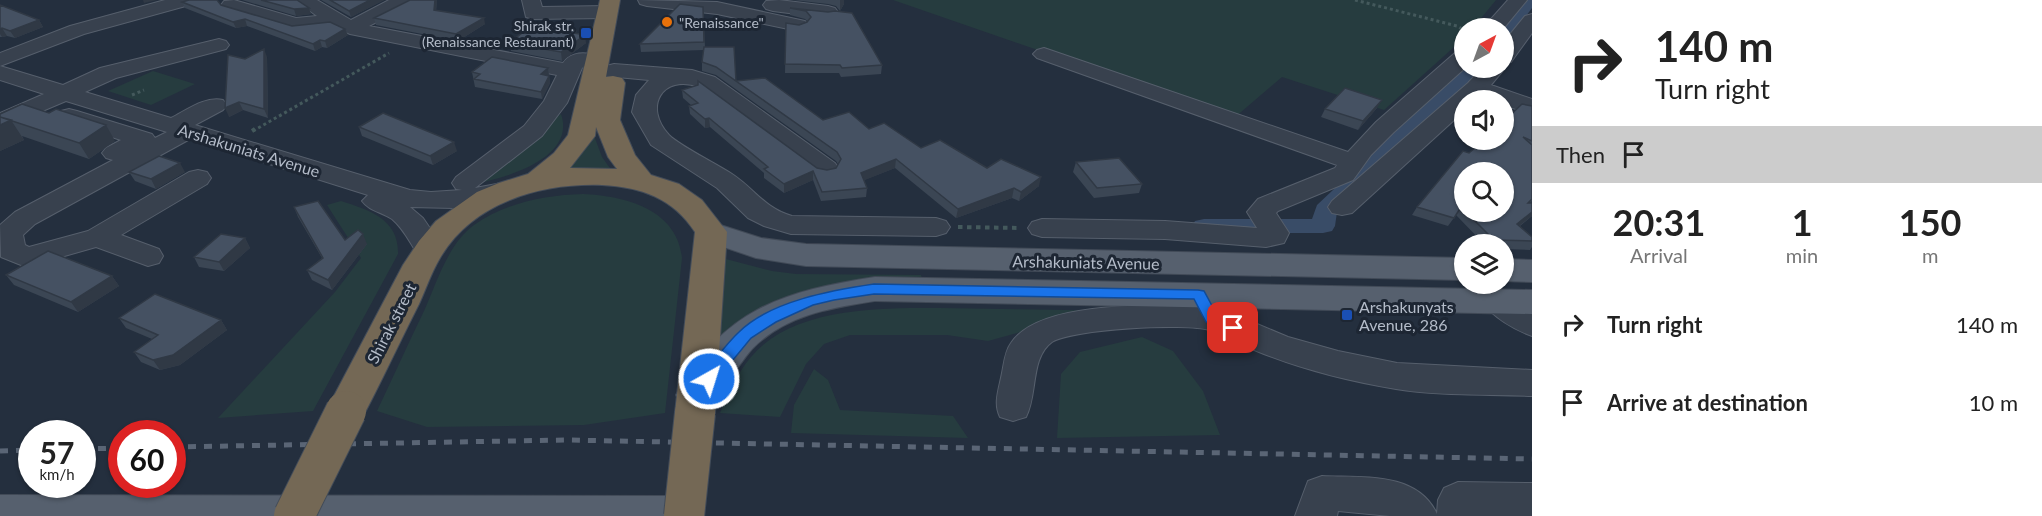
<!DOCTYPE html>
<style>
:root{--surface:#fff;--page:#f6f6f6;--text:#222;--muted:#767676}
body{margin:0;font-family:Lato,sans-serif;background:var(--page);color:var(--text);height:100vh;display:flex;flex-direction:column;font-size:22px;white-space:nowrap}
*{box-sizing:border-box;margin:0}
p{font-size:20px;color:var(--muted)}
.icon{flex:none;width:33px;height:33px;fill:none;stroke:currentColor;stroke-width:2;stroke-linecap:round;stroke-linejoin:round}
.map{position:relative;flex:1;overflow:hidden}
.sheet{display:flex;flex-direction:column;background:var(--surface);width:510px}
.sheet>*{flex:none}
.banner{background:#fff;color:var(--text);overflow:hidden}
.needle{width:39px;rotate:41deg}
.controls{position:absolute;left:1454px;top:18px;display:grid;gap:12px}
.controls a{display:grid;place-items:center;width:60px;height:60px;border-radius:50%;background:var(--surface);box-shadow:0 2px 4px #0004;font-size:30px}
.speed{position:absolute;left:18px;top:420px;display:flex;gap:12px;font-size:30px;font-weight:700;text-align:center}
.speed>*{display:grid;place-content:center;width:78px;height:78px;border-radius:50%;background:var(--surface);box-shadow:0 2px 4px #0004;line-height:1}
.speed small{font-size:15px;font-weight:400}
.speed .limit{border:9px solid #d22;background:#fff;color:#111}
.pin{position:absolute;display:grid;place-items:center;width:51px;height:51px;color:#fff;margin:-26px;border-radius:12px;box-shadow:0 3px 9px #0006}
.me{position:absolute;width:66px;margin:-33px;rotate:39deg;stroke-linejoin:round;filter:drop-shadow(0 0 4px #0008)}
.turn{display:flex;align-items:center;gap:21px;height:126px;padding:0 24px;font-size:27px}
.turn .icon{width:78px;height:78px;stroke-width:2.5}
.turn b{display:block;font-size:42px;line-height:51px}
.then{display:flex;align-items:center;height:57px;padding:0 24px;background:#0003;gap:12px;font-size:22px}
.eta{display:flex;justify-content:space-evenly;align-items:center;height:102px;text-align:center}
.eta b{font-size:36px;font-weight:700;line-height:42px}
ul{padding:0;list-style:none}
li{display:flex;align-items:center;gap:18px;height:78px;padding:0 24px}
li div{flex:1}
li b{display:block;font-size:22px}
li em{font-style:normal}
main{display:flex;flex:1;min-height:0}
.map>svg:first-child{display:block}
.green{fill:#263c3f}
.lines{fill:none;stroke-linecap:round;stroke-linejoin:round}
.canal{fill:#394c67;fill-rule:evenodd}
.minor-casing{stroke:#565f6c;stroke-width:2}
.major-casing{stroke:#414a57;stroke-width:2}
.highway-casing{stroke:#434c59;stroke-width:2}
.path-far1{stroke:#44595c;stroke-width:3;stroke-dasharray:3 3;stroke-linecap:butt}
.path{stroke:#44595c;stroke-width:4;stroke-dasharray:4.5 4.5;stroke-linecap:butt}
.minor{fill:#38414e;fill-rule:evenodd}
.major{fill:#56606e;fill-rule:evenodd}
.highway{fill:#746855;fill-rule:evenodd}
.rail{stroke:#5a6575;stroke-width:5;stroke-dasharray:8 8;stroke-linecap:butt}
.highway-bridge-casing{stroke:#434c59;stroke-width:42;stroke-linecap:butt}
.highway-bridge{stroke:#746855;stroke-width:40}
.wall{fill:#3b4654;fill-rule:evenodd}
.shaded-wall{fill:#303945}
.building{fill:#455162;stroke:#303945;stroke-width:1.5}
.route{fill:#1a73e8;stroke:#114b97;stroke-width:1.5}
.food-dot{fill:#e8710a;stroke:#1d2633;stroke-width:2}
.transit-dot{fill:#1a4fb4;stroke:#1d2633;stroke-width:2}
.labels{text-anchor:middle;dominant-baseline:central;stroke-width:6;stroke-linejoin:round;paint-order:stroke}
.far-poi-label{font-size:14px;fill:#b4bcc9;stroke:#1d2633;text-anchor:start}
.street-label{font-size:16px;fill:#b4bcc9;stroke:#1d2633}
.poi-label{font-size:16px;fill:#b4bcc9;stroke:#1d2633;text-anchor:start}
</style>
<main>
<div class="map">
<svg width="1532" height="516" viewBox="0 0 1532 516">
<rect width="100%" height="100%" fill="#242f3e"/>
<!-- green -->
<path class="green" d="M893 0H1496L1473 28H1464V38L1384 110 1282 77 1234 118Z
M153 71 195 84 151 105 108 91Z
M561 114C577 160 500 180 467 185Z
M593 133 602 157 612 171H560Z
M583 194C625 196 677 209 682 258L665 413 584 425 427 427 377 411C393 377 408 344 424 311 437 282 448 244 474 225 505 203 546 195 583 194Z
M341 201C369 210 399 219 398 254L313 411 218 418 335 292 361 258 327 205Z
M722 258 772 271 796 274 921 275 922 280C883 284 815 285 780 299 757 309 738 325 718 340Z
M939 308 1135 311 1057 322 988 341 947 335H850L824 344 806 364 780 417 720 413C729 394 737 373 751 357 793 307 879 308 939 308Z
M1142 337 1173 351 1203 391 1220 435 1057 438 1061 374 1080 352Z
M814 369 828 380 840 410 953 416 968 438 791 433 794 405Z"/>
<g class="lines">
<!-- canal -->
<path class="canal" d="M1522 0H1532V8L1509 39 1503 40V28H1499Z
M1464 67 1483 68 1337 212 1335 226 1332 231 1323 233H1204L1195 231 1192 226 1195 221 1204 219H1312L1317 205Z"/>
<defs>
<path id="minor" d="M165 0H195L193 4 84 34 0 66 63 85 100 68 219 39 226 41 229 45 226 49 116 78 85 92 171 118C187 110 205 96 223 100L227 105 223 110 195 125 410 190 431 192 462 190 456 189 452 183 456 177 524 126 544 101 557 75 350 34 333 26 295 30 224 9 221 5 224 1 234 0 296 18 317 16 295 0H317L351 20 389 0H413L411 4 369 26 563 63C569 54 580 52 590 54L593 59 582 68 567 103 542 136 475 188 502 183 512 185 516 191 512 197 454 208 410 207 423 218 444 249 439 256 429 258 419 256C410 243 404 229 392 219 382 212 369 211 362 201L368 195 190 139 35 224 23 235 25 245 29 247 88 231 189 172 198 170 207 172 211 178 207 184 121 235 159 249 163 256 159 263 148 266 96 247 26 267 1 257 0 225 15 212 113 160 106 158 102 153 106 148 121 140 61 121 57 116 61 111 69 109 77 111 152 134 155 138 167 132 66 101 0 129V113L44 94 0 80V53L70 26Z
M522 0H540L542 7 607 6 614 8 617 12 614 16 607 18 533 19 526 17Z
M638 0 717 2 805 21 808 25 805 29 798 31 717 14 647 6 640 4Z
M779 0 828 6 835 8 838 12 835 16 828 18 773 11 766 9 763 5 766 1Z
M1508 0H1527L1503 29 1483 28Z
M1532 14V33L1511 62 1503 63V43L1525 16Z
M1044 48 1348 152 1376 122 1456 52 1464 51 1465 68 1394 132 1371 155 1353 180 1278 211 1276 213 1289 233 1284 243 1266 247 1165 239 1042 237 1032 234 1028 228 1032 222 1042 219 1165 221 1257 228 1247 212 1258 199 1335 168 1337 165 1037 58 1033 54 1037 50Z
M614 64 692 70 715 77 835 163 839 169 835 175 826 177 817 175 699 87C662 74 643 107 669 135 680 146 717 164 732 174 755 189 764 208 792 216L936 218 946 221 950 227 946 233 936 236 791 234 764 226 748 218 717 188 651 145 632 112 636 95 649 80 606 76 603 71 606 66Z
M1503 65 1505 68 1491 85 1532 99V114L1503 105V100H1490L1480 97 1476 100H1464V111L1352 213 1342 215 1332 213 1328 207 1332 201 1468 83 1482 68H1503Z
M1202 289 1213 292 1224 310 1288 337 1338 351 1397 363 1532 370V396C1488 394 1438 396 1396 389 1352 382 1305 370 1264 354 1245 347 1228 336 1209 330 1187 323 1071 329 1052 342 1030 358 1038 394 1026 417L1013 421 1000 417C993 403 999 389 1002 373 1004 363 1005 351 1011 343 1038 302 1145 305 1189 306L1186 300 1191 292Z
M1498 290 1509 293 1532 308V336C1515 330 1492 317 1482 301L1487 293Z
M1322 476C1362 478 1417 471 1437 514L1438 500 1444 488 1458 482 1532 483V516H1390L1338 511 1337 516H1295L1308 481Z"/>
<path id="major" d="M711 222 761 238 806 244 1464 258V280L806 266 756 258 700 239 695 232 700 225Z
M1503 259 1532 260V282L1503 281Z
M875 277 1532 290V314L875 301C831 308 786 315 753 348 742 359 716 402 708 406 699 412 691 409 682 406L676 395C723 309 784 291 875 277Z
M0 495 676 496 692 502 699 516H0Z"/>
<path id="highway" d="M600 0H620L606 77 613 76 622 78 625 83 620 120 635 155 651 175 679 184 702 200 727 232 715 413 709 424 695 429 681 424 675 413 695 232C673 198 641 187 602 185 541 183 473 202 440 258 431 273 426 289 419 304 399 343 381 383 360 422L346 427 332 422 326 411 403 265 419 241 436 221 477 192 499 183 528 174 554 153 568 135ZM596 127 608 157 617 169 570 168 595 136Z"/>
</defs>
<!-- minor casing -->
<use href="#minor" class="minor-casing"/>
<!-- major casing -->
<use href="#major" class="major-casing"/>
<!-- highway casing -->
<use href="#highway" class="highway-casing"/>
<!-- path-far1 -->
<path class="path-far1" d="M1355 0 1457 26 1462 29 1461 35 1464 36
M132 95 144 90
M253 131 389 53"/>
<!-- path -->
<path class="path" d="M252 131 255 129
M958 227 1020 228"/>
<!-- minor -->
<use href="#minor" class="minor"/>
<!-- major -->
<use href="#major" class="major"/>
<!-- highway -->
<use href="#highway" class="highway"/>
<!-- rail -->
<path class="rail" d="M172 447 566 440 1532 459
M82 449 122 448
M0 451 32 450"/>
<defs>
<path id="highway-bridge" d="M294 516 346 411
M684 516 695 413"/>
</defs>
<!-- highway-bridge casing -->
<use href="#highway-bridge" class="highway-bridge-casing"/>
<!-- highway-bridge -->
<use href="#highway-bridge" class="highway-bridge"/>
</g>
<!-- wall -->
<path class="wall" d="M242 0H297L311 14 296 16Z
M321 0H384L351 17Z
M437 0 436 10 485 24 458 41 376 25 374 18Z
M793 0H844V4L840 11 836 6 828 4Z
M182 2 220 4 221 5 292 26 348 35 327 48 322 47 315 51 247 26 236 28 185 8Z
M0 5 39 20 43 27 15 38 7 36 2 37H0Z
M703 7 705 47 736 81 823 120 869 129 921 148 987 168 1039 186 1019 201 1012 198 956 218 895 168 864 180 867 188 866 197 821 201 813 180 784 193 764 178V173L710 127 705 128 690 114 689 106 691 105 683 98 682 90 817 168 827 170 836 168 838 164 836 161 716 75 702 71V62L704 50 641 52 640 44Z
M790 8 828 12 882 65 881 74 841 77 839 73H785L786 23 799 25 808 22 805 19 790 15Z
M577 33 586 43 562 61 511 51 509 43Z
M267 57 268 118 243 110 229 117 245 59Z
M548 68 550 83 542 99 475 87 472 72Z
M1532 106V201L1530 203 1532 216 1520 226 1532 237V247L1530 250 1503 249V244H1484L1456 215 1448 226 1412 215 1417 207 1469 153ZM1464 172 1503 212H1464Z
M1377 108 1358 130 1321 117 1325 109Z
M0 114 115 141 89 159 22 136 24 140 0 151Z
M359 127 457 151 433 165 362 136Z
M1076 162 1142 184 1139 193 1094 198 1073 172Z
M129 172H185L156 189 135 181Z
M294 207 345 240 367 244 332 290 312 280 307 270 322 258 298 217Z
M245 238 250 248 224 271 199 267 194 257Z
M6 275 112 276 119 286 78 312 14 285Z
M119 318 221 320 227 330 180 365 160 370 141 362 134 352 152 339 126 328Z"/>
<!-- shaded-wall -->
<path class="shaded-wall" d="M143 0H157L144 3Z
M370 0H384L351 17 349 11Z
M435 0H437L436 16 434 10Z
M840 0H844V4L840 11Z
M309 8 311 14 296 16 294 9Z
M484 18 485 24 458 41 456 34Z
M245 19 247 26 236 28 233 22Z
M39 20 43 27 15 38 10 31Z
M2 28 7 36 2 37 0 34V29Z
M345 29 348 35 327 48 325 41Z
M585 35 586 43 562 61 561 52Z
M320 40 322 47 315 51 313 44Z
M264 49 267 57 268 118 264 109Z
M548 68 549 76 541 74Z
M549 76 550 83 542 99 541 92Z
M1382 100 1377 108 1358 130 1363 121Z
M239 102 243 110 229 117 225 108Z
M709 118 710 127 705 128V119Z
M11 120 24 140 0 151V125Z
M106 125 115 141 89 159 79 143Z
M454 142 457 151 433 165 430 156Z
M896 159 895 168 860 182 861 173Z
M180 163 185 172 156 189 151 179Z
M813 171V180L784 193V184Z
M1041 177 1039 186 1019 201 1021 192Z
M1014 188 1012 198 956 218 958 209Z
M1532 212V216L1511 232 1517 224Z
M363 234 367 244 332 290 328 280Z
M245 238 250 248 224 271 219 262Z
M112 276 119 286 78 312 71 302Z
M221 320 227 330 180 365 160 370 153 360Z"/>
<!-- building -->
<path class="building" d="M189 0H217L221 5 292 26 330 22 345 29 325 41 320 40 313 44 245 19 233 22 182 2Z
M261 0H297L309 8 294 9Z
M330 0H370L349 11Z
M410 0H435L434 10 484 18 456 34 374 18Z
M680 4 703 7 704 42 640 44Z
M0 5 39 20 10 31 2 28 0 29Z
M790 8 828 12 835 11 852 13 882 65 842 68 840 65 785 64 786 23 799 25 807 22 811 17 806 11Z
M534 24 576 31 574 33 585 35 561 52 509 43Z
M704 47H734L736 81 716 67 702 62Z
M264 49V109L239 102 225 108 228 55 245 59Z
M492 57 548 68 541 74 549 76 541 92 474 79 480 74 472 72Z
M765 78 823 120 849 112 869 129 884 123 921 148 940 140 987 168 1001 159 1041 177 1021 192 1014 188 958 209 896 159 861 173 867 188 822 192 813 171 784 184 764 169 768 167 709 118 705 119 689 106 698 103 682 90 698 85V81L817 168 827 170 836 168 841 159 837 152 736 81Z
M1345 88 1382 100 1363 121 1325 109Z
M22 104 49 113 56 109 106 125 79 143 0 117V114Z
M1522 104 1532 106V141L1523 137 1532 145V199L1528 203H1532V212L1517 224 1532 237V241L1494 240 1466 212H1503V172H1464V209L1461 207 1454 218 1417 207 1463 151 1469 153 1484 140H1503V122Z
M383 113 454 142 430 156 359 127Z
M0 117 11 120 0 125Z
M159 156 180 163 151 179 129 172Z
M1119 158 1142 184 1097 188 1076 162Z
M318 201 345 240 358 230 363 234 328 280 307 270 323 258 294 207Z
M221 234 245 238 219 262 194 257Z
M48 251 112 276 71 302 6 275Z
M155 294 221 320 173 355 153 360 134 352 158 335 119 318Z"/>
<!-- route -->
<path class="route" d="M874 284 1198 290 1204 291 1217 315 1239 324 1241 328 1233 333 1206 322 1194 299 874 294 834 300 813 305 776 322 751 338 714 383H703L701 379 703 374C715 360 726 344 739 332 770 301 833 290 874 284Z"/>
<!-- markers -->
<circle class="food-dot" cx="667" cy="22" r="6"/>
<g class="transit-dot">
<rect x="580" y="27" width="12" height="12" rx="3"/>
<rect x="1341" y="309" width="12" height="12" rx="3"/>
</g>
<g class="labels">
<!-- far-poi labels -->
<g class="far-poi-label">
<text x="679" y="22">"Renaissance"</text>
<text x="574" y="25" text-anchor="end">Shirak str.<tspan x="574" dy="16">(Renaissance Restaurant)</tspan></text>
</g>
<!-- street labels -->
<g class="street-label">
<text transform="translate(249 150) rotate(17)">Arshakuniats Avenue</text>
<text transform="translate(1086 262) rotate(1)">Arshakuniats Avenue</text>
<text transform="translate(391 323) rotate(-63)">Shirak street</text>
</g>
<!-- poi labels -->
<g class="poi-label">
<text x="1359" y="306">Arshakunyats<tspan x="1359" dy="18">Avenue, 286</tspan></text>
</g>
</g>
</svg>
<div class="controls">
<a><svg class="needle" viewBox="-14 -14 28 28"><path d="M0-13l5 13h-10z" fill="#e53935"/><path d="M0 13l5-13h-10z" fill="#767676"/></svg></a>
<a><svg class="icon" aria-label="sound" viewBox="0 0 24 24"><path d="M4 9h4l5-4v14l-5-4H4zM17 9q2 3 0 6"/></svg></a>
<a><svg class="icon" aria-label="search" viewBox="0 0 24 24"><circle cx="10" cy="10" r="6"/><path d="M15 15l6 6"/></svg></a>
<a><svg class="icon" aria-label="layers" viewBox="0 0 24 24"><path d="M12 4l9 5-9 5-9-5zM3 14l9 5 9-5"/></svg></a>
</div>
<div class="speed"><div>57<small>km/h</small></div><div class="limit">60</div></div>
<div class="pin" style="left:1233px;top:328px;background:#d93025"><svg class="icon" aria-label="arrive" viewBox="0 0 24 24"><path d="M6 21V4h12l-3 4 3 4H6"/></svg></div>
<svg class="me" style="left:709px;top:379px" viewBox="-20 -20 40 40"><circle r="17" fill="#1a73e8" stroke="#fff" stroke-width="3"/><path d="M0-11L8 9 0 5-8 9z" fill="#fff"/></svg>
</div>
<section class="sheet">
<div class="banner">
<div class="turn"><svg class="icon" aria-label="right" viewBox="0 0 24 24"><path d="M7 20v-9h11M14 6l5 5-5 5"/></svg><div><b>140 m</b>Turn right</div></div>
<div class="then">Then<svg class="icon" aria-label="arrive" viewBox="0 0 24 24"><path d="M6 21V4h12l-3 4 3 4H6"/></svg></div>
</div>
<div class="eta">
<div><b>20:31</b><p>Arrival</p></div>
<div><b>1</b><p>min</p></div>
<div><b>150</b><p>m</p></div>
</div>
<ul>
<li><svg class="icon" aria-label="right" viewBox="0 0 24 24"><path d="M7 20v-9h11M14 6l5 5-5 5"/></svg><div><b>Turn right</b></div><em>140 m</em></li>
<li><svg class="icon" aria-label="arrive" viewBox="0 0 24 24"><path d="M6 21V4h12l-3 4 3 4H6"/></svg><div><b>Arrive at destination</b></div><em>10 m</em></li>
</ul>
</section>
</main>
